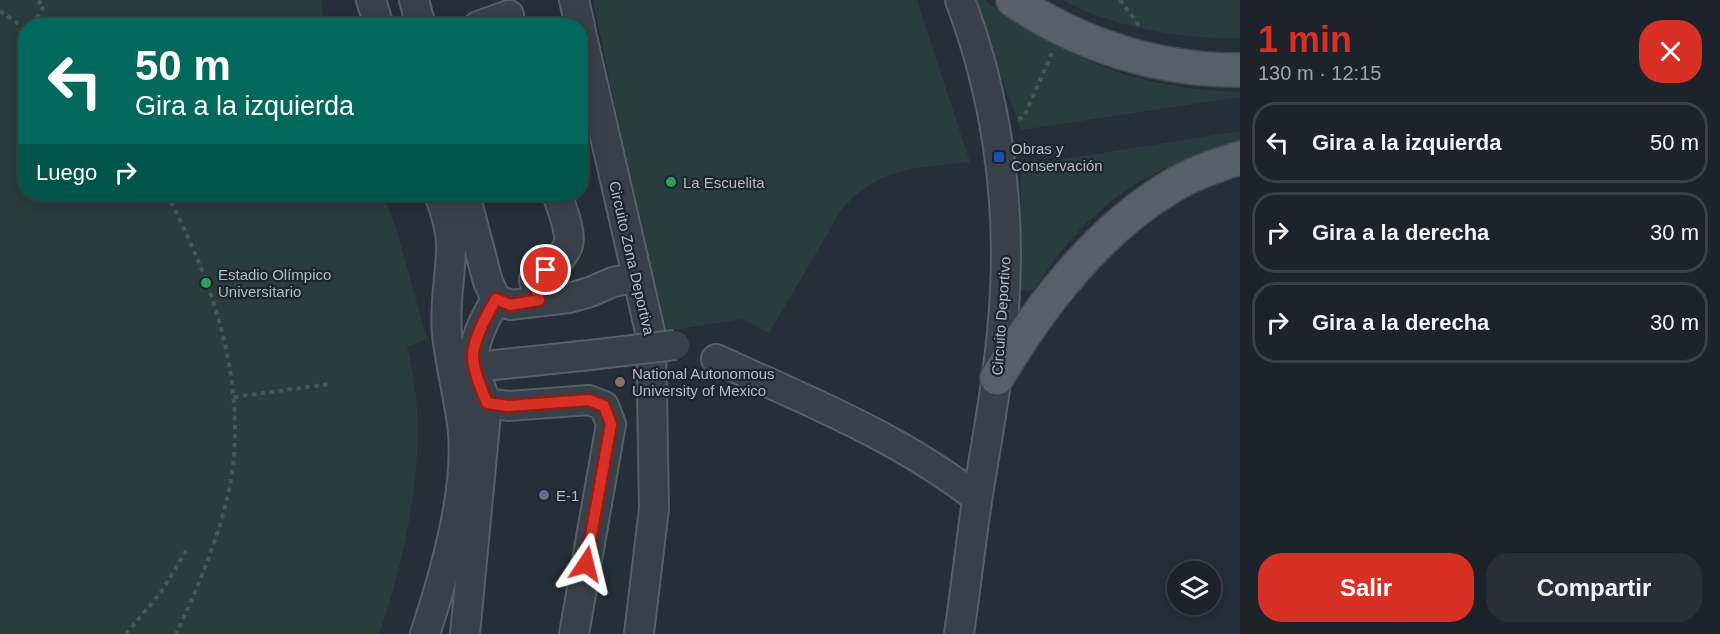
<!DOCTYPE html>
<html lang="es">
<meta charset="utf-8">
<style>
:root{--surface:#1c232b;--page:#292f37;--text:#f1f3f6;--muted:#a0a4a9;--line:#3a4047;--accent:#d93025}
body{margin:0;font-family:Helvetica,sans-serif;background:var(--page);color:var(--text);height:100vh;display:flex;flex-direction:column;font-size:22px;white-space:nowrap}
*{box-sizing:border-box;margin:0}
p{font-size:20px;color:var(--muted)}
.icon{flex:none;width:33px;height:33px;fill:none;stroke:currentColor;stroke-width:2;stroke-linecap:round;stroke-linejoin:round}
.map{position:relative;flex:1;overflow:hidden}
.details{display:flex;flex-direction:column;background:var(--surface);width:480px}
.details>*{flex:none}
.top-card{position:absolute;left:18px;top:18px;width:570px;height:183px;border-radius:24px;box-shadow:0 3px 15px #0003,0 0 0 2px var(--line);background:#00695c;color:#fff;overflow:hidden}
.buttons{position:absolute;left:1167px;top:561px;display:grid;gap:12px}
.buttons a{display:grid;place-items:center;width:54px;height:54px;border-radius:50%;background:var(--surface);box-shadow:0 3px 15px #0003,0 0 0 2px var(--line);font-size:30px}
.pin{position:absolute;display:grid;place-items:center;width:51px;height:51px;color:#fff;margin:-26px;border:3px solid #fff;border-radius:50%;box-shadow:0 2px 6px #0007}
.me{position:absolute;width:66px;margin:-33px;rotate:10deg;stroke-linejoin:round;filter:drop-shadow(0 0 4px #0008)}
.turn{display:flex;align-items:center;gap:21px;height:126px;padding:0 18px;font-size:27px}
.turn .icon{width:78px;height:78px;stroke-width:2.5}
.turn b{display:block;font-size:42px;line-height:51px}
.then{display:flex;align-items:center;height:57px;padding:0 18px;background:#0003;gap:12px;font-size:22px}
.round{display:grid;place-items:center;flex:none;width:63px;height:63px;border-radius:24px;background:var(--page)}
.headline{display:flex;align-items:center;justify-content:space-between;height:102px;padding:0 18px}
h1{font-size:36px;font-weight:800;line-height:45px;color:var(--accent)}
.cta{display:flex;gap:12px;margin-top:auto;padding:12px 18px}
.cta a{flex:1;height:69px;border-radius:24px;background:var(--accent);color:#fff;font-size:24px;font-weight:800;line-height:69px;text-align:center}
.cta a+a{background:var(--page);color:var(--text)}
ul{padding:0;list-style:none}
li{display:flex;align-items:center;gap:18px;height:81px;margin:0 12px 9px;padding:0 6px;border:3px solid var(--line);border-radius:24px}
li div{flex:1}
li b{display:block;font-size:22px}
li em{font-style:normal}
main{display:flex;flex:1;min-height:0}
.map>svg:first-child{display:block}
.green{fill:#293d3c}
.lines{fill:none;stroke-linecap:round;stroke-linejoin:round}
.minor-casing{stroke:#565f67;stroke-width:32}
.major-casing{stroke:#414a52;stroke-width:36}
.path{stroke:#465859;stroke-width:4;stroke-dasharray:4.5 4.5;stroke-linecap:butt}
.minor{stroke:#384149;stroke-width:28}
.major{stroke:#566069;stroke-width:33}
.minor-bridge-casing{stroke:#565f67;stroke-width:32;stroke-linecap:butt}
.minor-bridge{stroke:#384149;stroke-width:28}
.route-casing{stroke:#8d1f18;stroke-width:15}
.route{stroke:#d93025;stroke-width:10}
.transit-dot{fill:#1a4fb4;stroke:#1d262e;stroke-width:2}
.leisure-dot{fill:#2e9e5b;stroke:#1d262e;stroke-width:2}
.education-dot{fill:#8d6e63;stroke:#1d262e;stroke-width:2}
.service-dot{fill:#5c6f8a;stroke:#1d262e;stroke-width:2}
.labels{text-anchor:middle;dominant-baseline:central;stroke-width:4.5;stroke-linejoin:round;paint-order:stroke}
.poi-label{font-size:15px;fill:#b3bcc5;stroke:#1d262e;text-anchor:start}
.street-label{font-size:15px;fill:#b3bcc5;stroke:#1d262e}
</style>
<main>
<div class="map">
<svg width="1240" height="634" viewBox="0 0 1240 634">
<rect width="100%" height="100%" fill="#252f39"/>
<!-- green -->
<path class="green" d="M0 0H321L325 25 26 26V194H383L396 228 427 339 407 347C432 436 409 548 379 634H0Z
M593 0H917L970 162C947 165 917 166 896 173 869 181 842 202 831 228L769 333 742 319 661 332Z
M973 0H984C1067 59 1136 89 1240 92V97L1021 130Z
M1063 0H1240V38C1187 40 1109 27 1063 0Z
M1240 131V143C1215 151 1190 158 1166 168 1109 194 1067 237 1034 290H1021V166Z"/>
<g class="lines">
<defs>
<path id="minor" d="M371 0 379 26
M414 0 421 26
M574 0 580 26
M478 26 509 15
M580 28 651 336 654 508 639 634
M465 194 488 282 496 299 510 305 569 298 590 292 613 282 637 277
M496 299C472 343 466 356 487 403L508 406 589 400 604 406 611 424 574 634
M539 300 534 280C545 271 563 260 568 245 572 233 561 206 557 194
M716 359C806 400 899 437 977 498
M475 367 590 355
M425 634C444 577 468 493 463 433 460 399 450 367 447 333 444 304 451 275 451 247 451 228 445 211 439 194
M465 634 487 403
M959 634C966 587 971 540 978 494 989 427 1002 359 1005 291 1010 193 995 92 960 0"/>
<path id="major" d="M1013 0C1079 45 1160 71 1240 70
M997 378C1039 306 1099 229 1172 186 1193 173 1217 165 1240 158"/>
</defs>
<!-- minor casing -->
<use href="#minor" class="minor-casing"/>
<!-- major casing -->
<use href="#major" class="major-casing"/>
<!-- path -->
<path class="path" d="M1120 0 1141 28
M0 11 26 29
M32 26 44 6 37 0
M1018 119 1024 117 1052 53
M167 194C209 275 241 363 234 456 229 515 201 581 176 634
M234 397 330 384
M126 634 161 592 186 551"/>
<!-- minor -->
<use href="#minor" class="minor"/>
<!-- major -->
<use href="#major" class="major"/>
<defs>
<path id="minor-bridge" d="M590 355 675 345"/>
</defs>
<!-- minor-bridge casing -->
<use href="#minor-bridge" class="minor-bridge-casing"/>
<!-- minor-bridge -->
<use href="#minor-bridge" class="minor-bridge"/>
</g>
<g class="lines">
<defs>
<path id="route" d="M546 270 534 280 539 300 510 305 496 299C488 313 472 341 473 357 474 373 481 388 487 403L508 406 589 400 604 406 611 424 586 564"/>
</defs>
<!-- route casing -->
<use href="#route" class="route-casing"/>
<!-- route -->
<use href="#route" class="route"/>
</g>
<!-- markers -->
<rect class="transit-dot" x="993" y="151" width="12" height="12" rx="3"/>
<g class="leisure-dot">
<circle cx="671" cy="182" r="6"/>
<circle cx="206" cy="283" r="6"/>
</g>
<circle class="education-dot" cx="620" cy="382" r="6"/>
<circle class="service-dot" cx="544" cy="495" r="6"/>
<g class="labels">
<!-- poi labels -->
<g class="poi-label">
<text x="1011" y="148">Obras y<tspan x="1011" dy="17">Conservación</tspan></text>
<text x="683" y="182">La Escuelita</text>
<text x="218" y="274">Estadio Olímpico<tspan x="218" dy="17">Universitario</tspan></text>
<text x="632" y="373">National Autonomous<tspan x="632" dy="17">University of Mexico</tspan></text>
<text x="556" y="495">E-1</text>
</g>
<!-- street labels -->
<g class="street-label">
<text transform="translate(632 258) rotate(77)">Circuito Zona Deportiva</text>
<text transform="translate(1001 316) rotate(-86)">Circuito Deportivo</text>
</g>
</g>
</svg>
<div class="buttons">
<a><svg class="icon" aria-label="layers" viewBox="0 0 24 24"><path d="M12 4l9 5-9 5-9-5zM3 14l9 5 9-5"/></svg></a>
</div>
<div class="pin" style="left:546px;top:270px;background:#d93025"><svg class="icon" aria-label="arrive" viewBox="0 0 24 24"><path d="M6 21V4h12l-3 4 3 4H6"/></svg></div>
<svg class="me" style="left:586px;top:564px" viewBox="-20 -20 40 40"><path d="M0-17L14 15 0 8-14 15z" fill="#d93025" stroke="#fff" stroke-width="4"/></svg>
<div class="top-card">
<div class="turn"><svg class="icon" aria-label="left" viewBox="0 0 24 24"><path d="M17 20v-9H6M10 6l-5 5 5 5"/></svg><div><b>50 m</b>Gira a la izquierda</div></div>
<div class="then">Luego<svg class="icon" aria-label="right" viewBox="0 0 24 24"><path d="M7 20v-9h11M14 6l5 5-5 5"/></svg></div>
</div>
</div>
<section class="details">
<div class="headline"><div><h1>1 min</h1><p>130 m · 12:15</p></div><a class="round" style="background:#d93025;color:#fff"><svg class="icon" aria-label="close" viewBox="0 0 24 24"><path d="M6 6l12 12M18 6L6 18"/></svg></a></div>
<ul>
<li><svg class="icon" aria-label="left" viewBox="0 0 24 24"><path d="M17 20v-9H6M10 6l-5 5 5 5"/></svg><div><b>Gira a la izquierda</b></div><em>50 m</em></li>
<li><svg class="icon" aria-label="right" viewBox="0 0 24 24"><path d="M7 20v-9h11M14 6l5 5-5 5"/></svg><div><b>Gira a la derecha</b></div><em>30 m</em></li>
<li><svg class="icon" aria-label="right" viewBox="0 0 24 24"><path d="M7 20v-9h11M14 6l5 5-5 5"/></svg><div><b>Gira a la derecha</b></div><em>30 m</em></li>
</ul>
<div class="cta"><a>Salir</a><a>Compartir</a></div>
</section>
</main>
